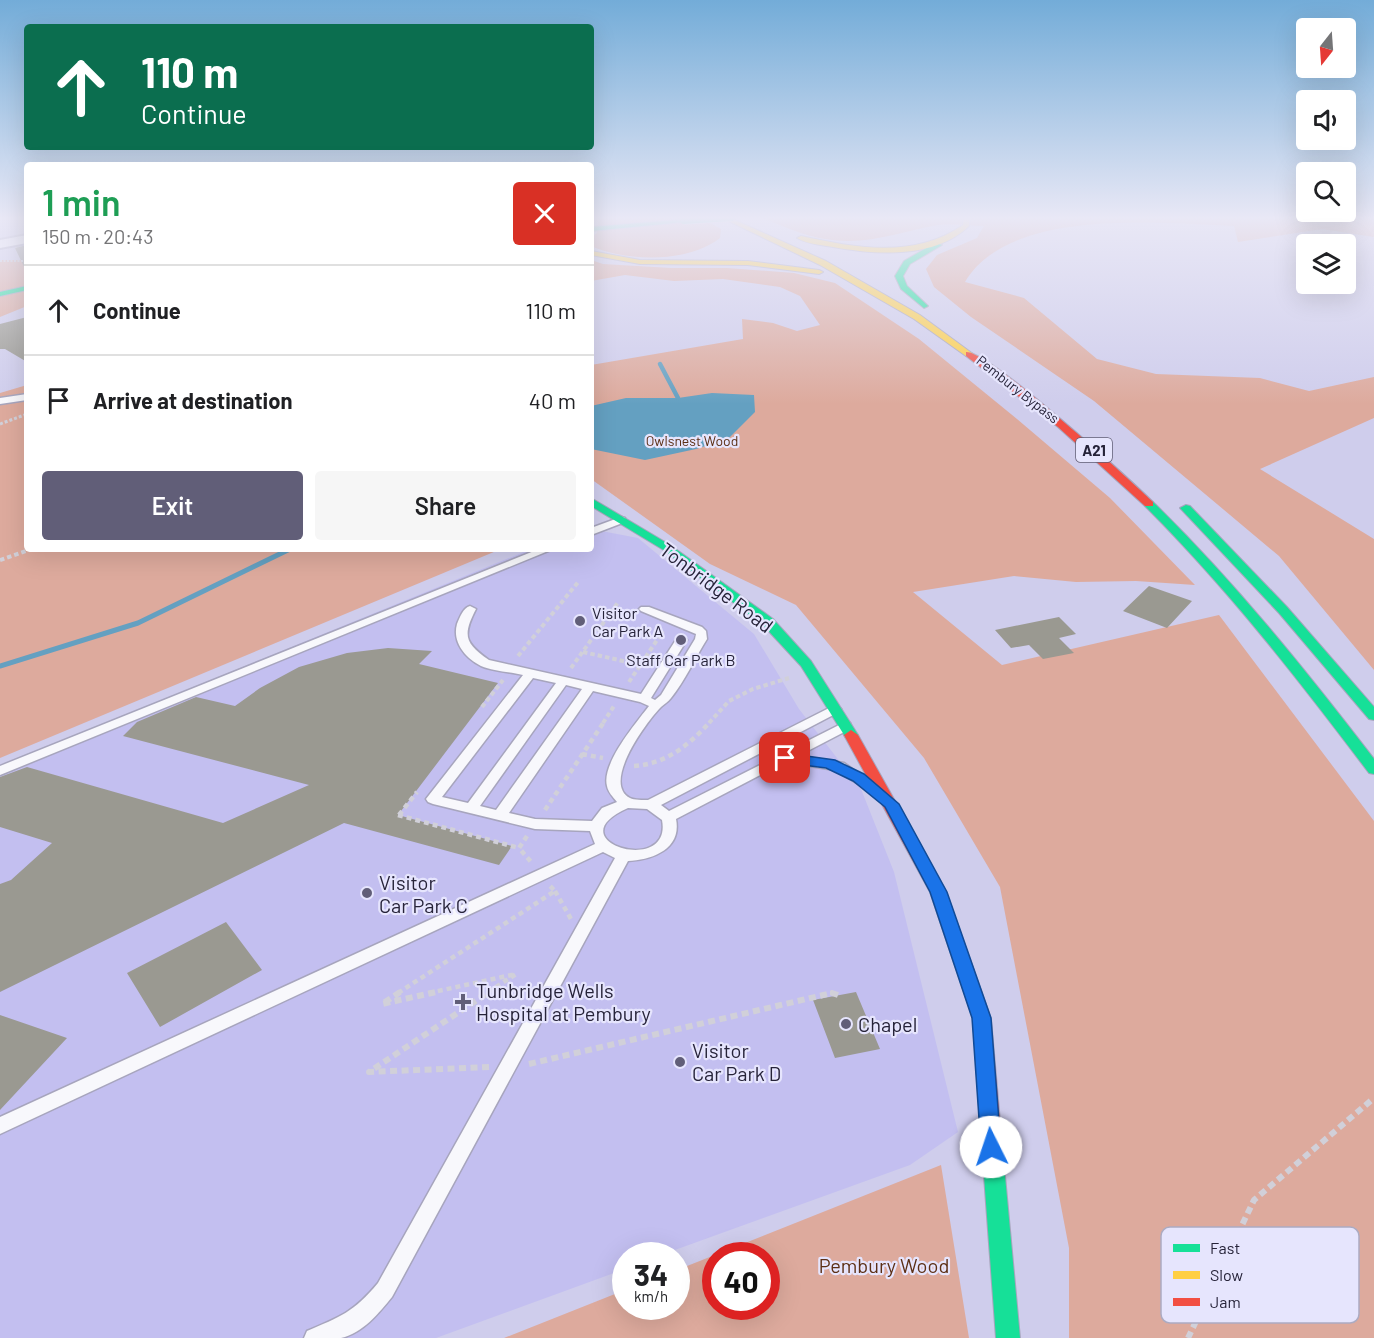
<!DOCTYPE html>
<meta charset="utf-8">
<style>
:root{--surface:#fff;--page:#f6f6f6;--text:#202124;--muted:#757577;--line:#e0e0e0;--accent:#615e78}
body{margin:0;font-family:Barlow,sans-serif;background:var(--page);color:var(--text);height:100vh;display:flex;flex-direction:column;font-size:22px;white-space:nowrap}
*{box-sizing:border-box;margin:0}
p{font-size:20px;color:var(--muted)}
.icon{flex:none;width:33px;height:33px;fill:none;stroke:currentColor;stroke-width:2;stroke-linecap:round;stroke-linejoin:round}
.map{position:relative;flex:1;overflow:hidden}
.panel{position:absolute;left:24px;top:162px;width:570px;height:390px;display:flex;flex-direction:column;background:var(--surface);border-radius:6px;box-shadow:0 6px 24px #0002}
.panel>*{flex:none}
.hud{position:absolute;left:24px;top:24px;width:570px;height:126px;border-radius:6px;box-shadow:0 6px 24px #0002;background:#0b6e4f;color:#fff;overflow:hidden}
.needle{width:39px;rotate:197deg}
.buttons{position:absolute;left:1296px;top:18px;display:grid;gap:12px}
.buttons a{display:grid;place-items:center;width:60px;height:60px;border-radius:6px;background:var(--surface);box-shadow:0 6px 24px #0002;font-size:30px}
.speed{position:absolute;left:612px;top:1242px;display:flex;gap:12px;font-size:30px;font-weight:700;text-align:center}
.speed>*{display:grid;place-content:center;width:78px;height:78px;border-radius:50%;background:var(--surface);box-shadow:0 6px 24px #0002;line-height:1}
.speed small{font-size:15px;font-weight:400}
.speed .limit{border:9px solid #d22;background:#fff;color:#111}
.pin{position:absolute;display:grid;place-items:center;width:51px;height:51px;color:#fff;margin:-26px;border-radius:12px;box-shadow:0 3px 9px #0006}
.me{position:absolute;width:66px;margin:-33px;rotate:356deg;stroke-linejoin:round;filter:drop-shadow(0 0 4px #0008)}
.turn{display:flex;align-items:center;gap:21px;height:126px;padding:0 18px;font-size:27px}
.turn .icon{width:78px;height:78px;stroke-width:2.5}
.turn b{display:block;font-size:42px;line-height:51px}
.round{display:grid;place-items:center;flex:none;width:63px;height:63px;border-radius:6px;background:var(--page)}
.overview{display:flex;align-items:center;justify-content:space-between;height:102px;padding:0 18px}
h1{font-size:36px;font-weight:600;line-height:45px;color:#1e9e55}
.button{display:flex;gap:12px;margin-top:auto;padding:12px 18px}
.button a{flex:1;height:69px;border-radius:6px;background:var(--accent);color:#fff;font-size:24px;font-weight:600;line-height:69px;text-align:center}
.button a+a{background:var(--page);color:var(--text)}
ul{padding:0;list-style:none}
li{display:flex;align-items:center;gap:18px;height:90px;padding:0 18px;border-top:2px solid var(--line)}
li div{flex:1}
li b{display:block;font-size:22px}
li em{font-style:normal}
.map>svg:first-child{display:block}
.built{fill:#c3bff0}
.green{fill:#ddaa9d;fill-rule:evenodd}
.water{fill:#64a0c1}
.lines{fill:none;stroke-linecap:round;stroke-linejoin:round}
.stream-far1{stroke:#64a0c1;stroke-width:4.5}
.stream{stroke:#64a0c1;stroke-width:5}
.building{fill:#9a9991}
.lane-casing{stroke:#a7a5bd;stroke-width:3}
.street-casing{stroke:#a7a5bd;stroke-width:4}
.fast-casing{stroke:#a7a5bd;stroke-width:2}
.slow-casing{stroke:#a7a5bd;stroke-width:2}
.jam-casing{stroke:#a7a5bd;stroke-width:2}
.path-far4{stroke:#d1d0d9;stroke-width:2;stroke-dasharray:2 1.5;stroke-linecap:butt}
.path-far3{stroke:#d1d0d9;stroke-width:3;stroke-dasharray:3 2;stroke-linecap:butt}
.path-far2{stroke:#d1d0d9;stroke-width:4;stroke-dasharray:4.5 3;stroke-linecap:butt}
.path-far1{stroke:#d1d0d9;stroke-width:4.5;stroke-dasharray:5 4;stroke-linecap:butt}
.path{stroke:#d1d0d9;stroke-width:6;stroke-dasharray:7 4.5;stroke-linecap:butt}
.lane{fill:#f8f8fc;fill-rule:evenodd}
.street{fill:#f8f8fc;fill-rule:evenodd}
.fast{fill:#16e098;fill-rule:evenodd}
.slow{fill:#ffcf43;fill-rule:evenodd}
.jam{fill:#f24e42;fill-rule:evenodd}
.fast-bridge-casing{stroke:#e9e8f6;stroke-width:9;stroke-linecap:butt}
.fast-bridge{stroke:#16e098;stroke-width:8}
.route{fill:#1a73e8;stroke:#114b97;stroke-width:1.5}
.poi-dot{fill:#615e78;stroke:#e6e5fd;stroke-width:2}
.labels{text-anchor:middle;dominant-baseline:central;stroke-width:4.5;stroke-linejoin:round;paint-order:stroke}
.far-street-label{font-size:14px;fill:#262339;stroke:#e6e5fd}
.far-park-label{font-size:14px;fill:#5c2f15;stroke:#e6e5fd}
.shield{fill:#e6e5fd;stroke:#605d74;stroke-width:1.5}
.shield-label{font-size:15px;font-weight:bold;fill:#262339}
.poi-label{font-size:16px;fill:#262339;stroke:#e6e5fd;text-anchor:start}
.near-street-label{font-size:20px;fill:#262339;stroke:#e6e5fd}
.near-poi-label{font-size:20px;fill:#262339;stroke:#e6e5fd;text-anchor:start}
.near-park-label{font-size:20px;fill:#5c2f15;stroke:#e6e5fd}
.key{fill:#e6e5fd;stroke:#acabc2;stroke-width:1.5}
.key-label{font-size:16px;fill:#262339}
</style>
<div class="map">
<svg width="1374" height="1338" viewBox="0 0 1374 1338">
<rect width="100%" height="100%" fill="#cfcdec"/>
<!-- built -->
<path class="built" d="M591 529 638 538 754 634 799 709 861 789 894 872 958 1132 910 1165 661 1255 626 1256 625 1269 436 1338H0V766L531 549H591Z"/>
<!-- green -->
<path class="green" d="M598 217H699L721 229 720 238C688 263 627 262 591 246V238L597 233Z
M760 217H1374V237L1322 229 1238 242 1234 226C1159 223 1009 207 965 282L1024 298 1097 359 1156 374 1260 378 1309 391 1374 377V418L1260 469 1374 539V670L1279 556 1094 401 971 317 934 287 926 269 937 255 977 238 984 226C970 226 953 223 938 225 899 232 867 246 825 239 803 236 781 225 760 217Z
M0 260H27V306L0 317Z
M591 260 603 264 671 268H727L794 273 835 283 919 339 1017 419 1110 498 1195 585 1136 581 1076 582 1014 576 913 592 1002 665 1219 615 1374 821V1338H1069V1248L1000 887 924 758 796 605 710 564 591 479V365L743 339 742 319 773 323 797 331 820 325 800 296 780 287 723 279 674 281 625 275 591 281Z
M27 385V549H501L0 758V393Z
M941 1165 969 1338H504L625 1290 626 1306H676L677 1270ZM716 1256H766V1306H716Z"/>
<!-- water -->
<path class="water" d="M712 393 754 395 755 412 728 439 696 449 645 460 591 449V406L626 398H678Z"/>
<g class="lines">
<!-- stream-far1 -->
<path class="stream-far1" d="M660 364 678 398"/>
<!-- stream -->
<path class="stream" d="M0 666 138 623 290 549"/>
</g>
<!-- building -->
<path class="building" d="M27 245V273L15 248Z
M27 317V362L5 349H0V324Z
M1149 586 1192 601 1167 628 1123 611Z
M1059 617 1076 634 1059 638 1074 653 1043 659 1029 645 1011 648 995 630Z
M388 648 432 651 419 664 498 683 398 815 512 846 499 865 344 823 0 992V884L11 880 52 843 0 827V777L27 767 223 823 309 785 123 736 137 722 196 697 235 706 260 688 299 667 347 653Z
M226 922 262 970 160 1027 127 973Z
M856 992 880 1049 835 1058 813 1000Z
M0 1015 67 1038 0 1110Z"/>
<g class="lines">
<defs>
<path id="lane" d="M27 394V400L0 404V398Z
M621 517 625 518V522L591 535V528Z
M539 549H553L0 775V766Z
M470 606 476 609C462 636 465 643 489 660L641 694 677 638H685L687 640 651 698 655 700 661 695 695 639 696 634 641 611 639 609 641 607H649L702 627 706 631 707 639C695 658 685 681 671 698 668 702 664 704 661 707 647 721 601 783 630 798 634 800 643 800 648 800L835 705 841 709 839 712 661 805 669 811 845 722 850 723 851 726 850 729 798 756 844 763 872 783 870 786 865 788 835 770 785 762 676 819C682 849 652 860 628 861L392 1297C379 1313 363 1333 341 1338 330 1338 315 1338 304 1338L307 1331C340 1317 354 1312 378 1283L615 858 603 852 0 1134V1117L595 844 590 831 535 829 433 804 428 802 426 799 523 675C510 672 493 671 481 666 465 658 452 642 457 624 460 617 463 608 470 606ZM533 678 556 683 468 803 442 797ZM566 685 582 689 496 810 480 806ZM593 691 640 702 649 706C636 723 601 764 607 786 608 792 613 797 617 802L602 808 592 821 535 819 509 813ZM628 808 647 809 662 820C673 877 553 841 628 808Z"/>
<path id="street" d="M27 235V243L0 248V240Z"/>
<path id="fast" d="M686 219 684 222 591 231V227Z
M935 243 942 245 910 264 903 276 907 286 928 306 924 308 901 289 895 276 904 261Z
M27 286V290L0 296V292Z
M591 498 670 545 773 619 811 661 858 735 856 738H846L801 666 763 625 662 549 591 506Z
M1149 501 1153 502C1234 581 1305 669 1374 759V774L1369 773C1299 680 1228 589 1145 506V502Z
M1186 505 1190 506 1287 607 1374 707V720L1369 719 1279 613 1182 510 1180 508Z
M990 1113 997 1116 1000 1122 1020 1338H996L980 1122 983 1116Z"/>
<path id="slow" d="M720 217H728L826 261 920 315 973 354 966 356 914 319 820 265Z
M964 217H970L969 226C934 259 877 255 833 247 821 245 807 244 797 238L801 236C856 248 914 259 963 225Z
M591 251 640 260 748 261 819 270 823 272 819 274 748 265 640 264 591 255Z"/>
<path id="jam" d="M966 352C988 350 1129 479 1153 502V506H1145L1058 427 966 356Z
M851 730 858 735 946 892 991 1019 1000 1122 997 1128 990 1131 983 1128 980 1122 973 1019 930 892 844 735Z"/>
</defs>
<!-- lane casing -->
<use href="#lane" class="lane-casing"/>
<!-- street casing -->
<use href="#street" class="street-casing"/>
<!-- fast casing -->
<use href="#fast" class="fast-casing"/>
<!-- slow casing -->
<use href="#slow" class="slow-casing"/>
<!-- jam casing -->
<use href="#jam" class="jam-casing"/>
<!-- path-far4 -->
<path class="path-far4" d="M0 261H27"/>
<!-- path-far3 -->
<path class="path-far3" d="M0 424 27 414"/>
<!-- path-far2 -->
<path class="path-far2" d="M0 560 32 549
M583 652 641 665
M518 656 579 581
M571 668 619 601
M629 682 663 631
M482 707 503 680
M603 723 614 706
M709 723 729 701 753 689 789 678"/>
<!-- path-far1 -->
<path class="path-far1" d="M582 754 603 758
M634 766C666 764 689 745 710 722
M545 810 604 722
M398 815 519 848
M399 815 417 792
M527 836 519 848 532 863
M555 891 571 919
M398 993 555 891 550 886
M429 993 516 974 487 993
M830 993H833"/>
<!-- path -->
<path class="path" d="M400 992 382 1004 436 992
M529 1064 832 993 838 995
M489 1067 369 1072 489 992
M1188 1338 1254 1200 1374 1098"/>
<!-- lane -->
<use href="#lane" class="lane"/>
<!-- street -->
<use href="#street" class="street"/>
<!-- fast -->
<use href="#fast" class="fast"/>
<!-- slow -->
<use href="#slow" class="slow"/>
<!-- jam -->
<use href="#jam" class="jam"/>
<defs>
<path id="fast-bridge" d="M684 220 731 217"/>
</defs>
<!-- fast-bridge casing -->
<use href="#fast-bridge" class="fast-bridge-casing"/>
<!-- fast-bridge -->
<use href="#fast-bridge" class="fast-bridge"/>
</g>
<!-- sky -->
<linearGradient id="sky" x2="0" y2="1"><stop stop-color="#73acd8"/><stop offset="0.54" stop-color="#e9e8f6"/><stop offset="1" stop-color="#e9e8f6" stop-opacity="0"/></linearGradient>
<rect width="1374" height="404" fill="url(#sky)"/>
<!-- route -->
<path class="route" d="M785 753 835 760 864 774 899 804 947 892 991 1018 1001 1147 998 1153 991 1156 984 1153 981 1147 972 1018 930 892 885 807 853 781 826 768 780 762 777 758Z"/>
<!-- markers -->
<g class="poi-dot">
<circle cx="580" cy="621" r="6"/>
<circle cx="681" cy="640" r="6"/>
<circle cx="367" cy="893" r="6"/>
<path d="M460 993h6v6h6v6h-6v6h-6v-6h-6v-6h6z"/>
<circle cx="846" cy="1024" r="6"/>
<circle cx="680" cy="1062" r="6"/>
</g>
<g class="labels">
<!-- far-street labels -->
<g class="far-street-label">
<text transform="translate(1018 389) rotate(38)">Pembury Bypass</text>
</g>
<!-- far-park labels -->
<g class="far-park-label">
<text x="692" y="440">Owlsnest Wood</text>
</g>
<!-- shield labels -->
<rect class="shield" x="1076" y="438" width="36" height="24" rx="4.5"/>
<g class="shield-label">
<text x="1094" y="450">A21</text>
</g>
<!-- poi labels -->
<g class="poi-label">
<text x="592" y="612">Visitor<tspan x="592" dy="18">Car Park A</tspan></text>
<text x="681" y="659" text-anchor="middle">Staff Car Park B</text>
</g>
<!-- near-street labels -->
<g class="near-street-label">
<text transform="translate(717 587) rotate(37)">Tonbridge Road</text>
</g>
<!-- near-poi labels -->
<g class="near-poi-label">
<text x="379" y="882">Visitor<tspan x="379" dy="23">Car Park C</tspan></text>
<text x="476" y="990">Tunbridge Wells<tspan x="476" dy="23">Hospital at Pembury</tspan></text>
<text x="858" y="1024">Chapel</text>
<text x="692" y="1050">Visitor<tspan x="692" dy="23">Car Park D</tspan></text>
</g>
<!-- near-park labels -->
<g class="near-park-label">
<text x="884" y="1265">Pembury Wood</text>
</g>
</g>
<!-- legend -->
<rect x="1161" y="1227" width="198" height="96" rx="9" class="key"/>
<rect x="1173" y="1244" width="27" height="8" fill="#16e098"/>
<rect x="1173" y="1271" width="27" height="8" fill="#ffcf43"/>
<rect x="1173" y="1298" width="27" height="8" fill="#f24e42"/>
<g class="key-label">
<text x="1210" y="1254">Fast</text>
<text x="1210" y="1281">Slow</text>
<text x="1210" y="1308">Jam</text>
</g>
</svg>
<div class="buttons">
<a><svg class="needle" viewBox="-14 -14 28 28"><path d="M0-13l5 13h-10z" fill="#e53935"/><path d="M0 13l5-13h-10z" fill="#757577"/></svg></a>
<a><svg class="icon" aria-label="sound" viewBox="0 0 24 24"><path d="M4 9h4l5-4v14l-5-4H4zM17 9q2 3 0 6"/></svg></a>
<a><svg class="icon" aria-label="search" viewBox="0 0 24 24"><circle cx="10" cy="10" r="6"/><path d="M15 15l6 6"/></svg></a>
<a><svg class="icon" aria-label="layers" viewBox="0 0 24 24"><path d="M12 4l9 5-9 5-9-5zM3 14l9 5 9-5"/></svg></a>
</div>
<div class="speed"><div>34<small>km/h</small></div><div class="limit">40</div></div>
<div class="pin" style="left:785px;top:758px;background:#d93025"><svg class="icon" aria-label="arrive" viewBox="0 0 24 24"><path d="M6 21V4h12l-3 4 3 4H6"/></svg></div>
<svg class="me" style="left:991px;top:1147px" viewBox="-20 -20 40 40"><circle r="19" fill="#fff"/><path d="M0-13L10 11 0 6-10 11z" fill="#1a73e8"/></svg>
<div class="hud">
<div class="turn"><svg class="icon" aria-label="ahead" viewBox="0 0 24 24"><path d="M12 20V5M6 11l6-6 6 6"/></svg><div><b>110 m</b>Continue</div></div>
</div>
<section class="panel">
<div class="overview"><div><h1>1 min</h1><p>150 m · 20:43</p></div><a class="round" style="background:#d93025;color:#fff"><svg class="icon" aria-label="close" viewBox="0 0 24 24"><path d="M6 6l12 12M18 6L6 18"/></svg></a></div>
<ul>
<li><svg class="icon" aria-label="ahead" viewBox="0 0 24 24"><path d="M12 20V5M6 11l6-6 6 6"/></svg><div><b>Continue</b></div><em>110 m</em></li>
<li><svg class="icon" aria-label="arrive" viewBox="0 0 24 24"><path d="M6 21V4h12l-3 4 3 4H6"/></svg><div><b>Arrive at destination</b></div><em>40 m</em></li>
</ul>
<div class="button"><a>Exit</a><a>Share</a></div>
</section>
</div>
